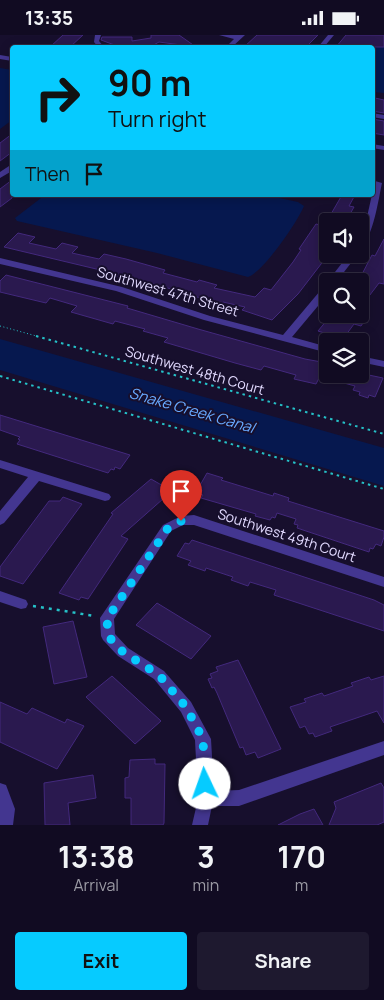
<!DOCTYPE html>
<style>
:root{--surface:#110b22;--page:#1e192f;--text:#f1f3f6;--muted:#9c9ba5;--line:#302b40;--accent:#06cbff}
body{margin:0;font-family:Manrope,sans-serif;background:var(--page);color:var(--text);height:100vh;display:flex;flex-direction:column;font-size:19px;white-space:nowrap}
*{box-sizing:border-box;margin:0}
p{font-size:16px;color:var(--muted)}
.icon{flex:none;width:28px;height:28px;fill:none;stroke:currentColor;stroke-width:2;stroke-linecap:round;stroke-linejoin:round}
.map{position:relative;height:790px;overflow:hidden}
.details{display:flex;flex-direction:column;background:var(--surface);flex:1}
.details>*{flex:none}
.top-card{position:absolute;left:10px;top:10px;width:365px;height:152px;border-radius:5px;box-shadow:0 2px 12px #0003,0 0 0 1px var(--line);background:#06cbff;color:#111;overflow:hidden}
.controls{position:absolute;left:319px;top:178px;display:grid;gap:10px}
.controls a{display:grid;place-items:center;width:50px;height:50px;border-radius:5px;background:var(--surface);box-shadow:0 2px 12px #0003,0 0 0 1px var(--line);font-size:25px}
.pin{position:absolute;display:grid;place-items:center;width:42px;height:42px;color:#fff;margin:-51px -21px;border-radius:50% 50% 50% 0;rotate:-45deg;box-shadow:0 0 5px #0007}
.pin .icon{rotate:45deg}
.me{position:absolute;width:55px;margin:-28px;rotate:357deg;stroke-linejoin:round;filter:drop-shadow(0 0 4px #0008)}
.turn{display:flex;align-items:center;gap:18px;height:105px;padding:0 15px;font-size:22px}
.turn .icon{width:65px;height:65px;stroke-width:2.5}
.turn b{display:block;font-size:35px;line-height:42px}
.then{display:flex;align-items:center;height:48px;padding:0 15px;background:#0003;gap:10px;font-size:19px}
.eta{display:flex;justify-content:space-evenly;align-items:center;height:85px;text-align:center}
.eta b{font-size:30px;font-weight:700;line-height:35px}
.button{display:flex;gap:10px;margin-top:auto;padding:10px 15px}
.button a{flex:1;height:58px;border-radius:5px;background:var(--accent);color:#111;font-size:20px;font-weight:700;line-height:58px;text-align:center}
.button a+a{background:var(--page);color:var(--text)}
.status{display:flex;justify-content:space-between;align-items:center;height:35px;padding:0 25px;background:var(--surface);direction:ltr}
.status svg{height:14px;fill:currentColor}
.map>svg:first-child{display:block}
.water{fill:#06184f}
.building{fill:#2a194f;stroke:#43297d}
.lines{fill:none;stroke-linecap:round;stroke-linejoin:round}
.path-far2{stroke:#25c1c8;stroke-width:1;stroke-dasharray:1 2.5;stroke-linecap:butt}
.path-far1{stroke:#25c1c8;stroke-width:2;stroke-dasharray:2.5 4;stroke-linecap:butt}
.path{stroke:#25c1c8;stroke-width:2.5;stroke-dasharray:3 5;stroke-linecap:butt}
.minor{fill:#433690;fill-rule:evenodd}
.route{stroke:#06cbff;stroke-width:9;stroke-dasharray:0 16.2}
.labels{text-anchor:middle;dominant-baseline:central;stroke-width:4;stroke-linejoin:round;paint-order:stroke}
.street-label{font-size:14px;fill:#e2daff;stroke:#170f2d}
.water-label{font-size:15px;font-style:italic;fill:#68a9ff;stroke:#170f2d}
</style>
<div class="status"><b>13:35</b><svg viewBox="0 0 49 12"><path d="M0 12V9h3v3zM5 12V6h3v6zM10 12V3h3v9zM15 12V0h3v12zM26 1h20v11H26zM47 4h2v5h-2z"/></svg></div>
<div class="map">
<svg width="384" height="790" viewBox="0 0 384 790">
<rect width="100%" height="100%" fill="#170f2d"/>
<!-- water -->
<path class="water" d="M384 8V58L373 57V17L379 9Z
M0 33 12 35V85L0 94Z
M45 160H265L298 167 304 171C297 188 263 237 248 242L157 218 17 186 15 183Z
M0 304 384 413V451L0 335Z"/>
<!-- building -->
<path class="building" d="M63 0H83L70 12H50Z
M151 0H179L196 12 159 7 150 12H120L101 5 102 2H132V6L151 3Z
M257 0H318L306 12H244Z
M346 0H384V12H336Z
M375 63 384 65V78L372 76V68Z
M372 84 384 86V100L372 98Z
M12 99V117L0 126V108Z
M12 145V163L0 172V154Z
M342 160H355L349 171 354 172 346 186H327Z
M316 189 328 192V220L298 259 272 285 242 275 245 272 223 267 220 271 209 268 210 266 158 250 112 240 113 238 4 212 18 198 35 202 29 208 56 214 62 208 78 212 72 218 99 224 104 219 126 224 165 235 163 238 197 247 199 245 217 250 214 253 255 262 264 253 271 255 293 227 301 215 299 214Z
M384 204V249L379 248 360 273V243L372 220 375 221Z
M6 240 128 271 127 273 198 294 305 324 327 328 316 349 294 344 296 340 264 331 261 335 235 328 164 307 168 303 143 296 145 294 115 286 113 289 71 277 77 271 50 263 46 268 0 257V246Z
M332 279H369L361 291 354 289 343 304 318 296Z
M322 339H364L383 343 375 362 369 360 368 363 359 360 360 357 353 355 355 351 322 342Z
M0 380 130 420 120 434 115 432 114 435 111 434 108 438 17 409 20 405 18 404 20 402 0 395Z
M207 438 223 443 221 445 273 461 274 458 289 463 288 466 384 496V502L381 511 376 509 373 514 370 513 369 517 297 493 298 490 294 489 296 484 277 478 275 483 272 482 270 485 255 481 256 479 201 463 203 460 200 459 202 455 199 452Z
M151 444 172 456 121 501 128 504 88 564 81 562 79 565 59 558 113 479 111 478Z
M63 462 82 469 23 549 0 541V532L49 466H60Z
M192 505 374 565 384 570V596L274 560 276 555 250 547 248 551 231 545 233 542 206 533 205 536 188 530 191 526 177 521 185 508 189 509Z
M157 568 211 601 191 624 136 590Z
M73 586 87 642 54 649 43 592Z
M238 625 281 714 258 723 255 717 246 720 243 712 240 713 217 658 214 652 212 653 208 644 212 643 210 639 218 636 216 632Z
M112 641 161 686 135 709 86 662Z
M384 641V688L377 676 330 692 332 696 315 702 313 698 309 699 305 691 300 693 290 672 306 667 304 664 322 658 324 661 353 651 351 648 369 642 371 645Z
M0 667 27 679 32 673 65 688 67 684 84 691 57 734 0 707Z
M155 724V729H165L164 788 163 790H131V763H125V743L129 742 130 725Z
M93 740 96 763 68 768 70 790H45L44 748Z
M381 748 384 753V787L377 790H329L336 773 334 767Z
M314 774 323 790H278L300 779Z"/>
<g class="lines">
<!-- path-far2 -->
<path class="path-far2" d="M0 291 40 302"/>
<!-- path-far1 -->
<path class="path-far1" d="M36 301 384 399
M0 341 384 454"/>
<!-- path -->
<path class="path" d="M33 571 95 581"/>
<!-- minor -->
<path class="minor" d="M95 0H101L99 6 104 12H98L94 7Z
M219 0H245L232 12H226L234 4Z
M328 0H334L324 12H318Z
M0 20 12 22V26L0 24Z
M372 78 384 80V84L372 82Z
M372 109 384 111V115L372 113Z
M9 131H12V136L0 143V137Z
M375 146 382 148C379 161 373 206 360 211V198L367 182Z
M349 219H358L337 246H328Z
M0 223 122 252 210 281 283 300 325 250 328 249V259L292 302 328 312V318L204 285 116 256 0 229Z
M360 321 384 326V332L360 327Z
M0 425 109 459 111 462 109 465 105 466 39 446 4 488 0 490V476L28 442 0 433Z
M194 480 384 542V552L194 490H183L171 496 114 584 115 599 128 613 164 636 191 667 211 704 214 756 239 755 384 706V720L239 771H212L208 790H192L198 764 195 705 181 677 154 644 118 621 103 605 101 601 100 583 163 490 181 481Z
M0 556 26 565 28 569 26 573 21 574 0 567Z
M0 748 6 750 15 774 13 790H0Z"/>
</g>
<g class="lines">
<!-- route -->
<path class="route" d="M181 486 168 493 107 584 108 601 123 617 159 640 186 672 203 704 205 749"/>
</g>
<g class="labels">
<!-- street labels -->
<g class="street-label">
<text transform="translate(168 256) rotate(16)">Southwest 47th Street</text>
<text transform="translate(195 335) rotate(16)">Southwest 48th Court</text>
<text transform="translate(287 500) rotate(18)">Southwest 49th Court</text>
</g>
<!-- water labels -->
<g class="water-label">
<text transform="translate(192 375) rotate(16)">Snake Creek Canal</text>
</g>
</g>
</svg>
<div class="controls">
<a><svg class="icon" aria-label="sound" viewBox="0 0 24 24"><path d="M4 9h4l5-4v14l-5-4H4zM17 9q2 3 0 6"/></svg></a>
<a><svg class="icon" aria-label="search" viewBox="0 0 24 24"><circle cx="10" cy="10" r="6"/><path d="M15 15l6 6"/></svg></a>
<a><svg class="icon" aria-label="layers" viewBox="0 0 24 24"><path d="M12 4l9 5-9 5-9-5zM3 14l9 5 9-5"/></svg></a>
</div>
<div class="pin" style="left:181px;top:486px;background:#d93025"><svg class="icon" aria-label="arrive" viewBox="0 0 24 24"><path d="M6 21V4h12l-3 4 3 4H6"/></svg></div>
<svg class="me" style="left:205px;top:749px" viewBox="-20 -20 40 40"><circle r="19" fill="#fff"/><path d="M0-13L10 11 0 6-10 11z" fill="#06cbff"/></svg>
<div class="top-card">
<div class="turn"><svg class="icon" aria-label="right" viewBox="0 0 24 24"><path d="M7 20v-9h11M14 6l5 5-5 5"/></svg><div><b>90 m</b>Turn right</div></div>
<div class="then">Then<svg class="icon" aria-label="arrive" viewBox="0 0 24 24"><path d="M6 21V4h12l-3 4 3 4H6"/></svg></div>
</div>
</div>
<section class="details">
<div class="eta">
<div><b>13:38</b><p>Arrival</p></div>
<div><b>3</b><p>min</p></div>
<div><b>170</b><p>m</p></div>
</div>
<div class="button"><a>Exit</a><a>Share</a></div>
</section>
